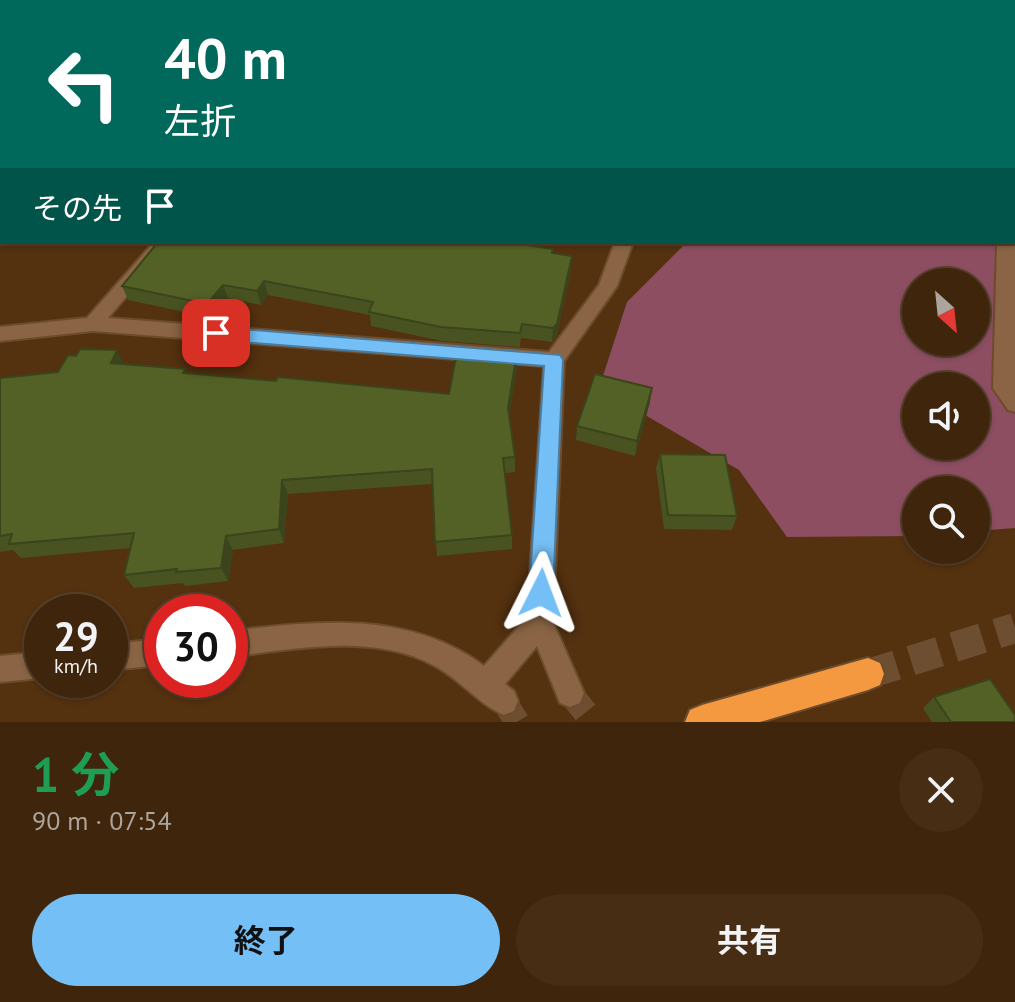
<!DOCTYPE html>
<html lang="ja">
<meta charset="utf-8">
<style>
:root{--surface:#3f250b;--page:#462d14;--text:#f1f3f6;--muted:#ada59d;--line:#58422c;--accent:#74c0f6}
body{margin:0;font-family:"PT Sans","Noto Sans JP",sans-serif;background:var(--page);color:var(--text);height:100vh;display:flex;flex-direction:column;font-size:30px;white-space:nowrap}
*{box-sizing:border-box;margin:0}
p{font-size:26px;color:var(--muted)}
.icon{flex:none;width:44px;height:44px;fill:none;stroke:currentColor;stroke-width:2;stroke-linecap:round;stroke-linejoin:round}
.map{position:relative;height:722px;overflow:hidden}
.panel{display:flex;flex-direction:column;background:var(--surface);flex:1}
.panel>*{flex:none}
.banner{position:absolute;left:0px;top:0px;width:1016px;height:244px;box-shadow:0 2px 6px #0004,0 0 0 2px var(--line);background:#00695c;color:#fff;overflow:hidden}
.needle{width:52px;rotate:153deg}
.fabs{position:absolute;left:902px;top:268px;display:grid;gap:16px}
.fabs a{display:grid;place-items:center;width:88px;height:88px;border-radius:50%;background:var(--surface);box-shadow:0 2px 6px #0004,0 0 0 2px var(--line);font-size:40px}
.speed{position:absolute;left:24px;top:594px;display:flex;gap:16px;font-size:40px;font-weight:700;text-align:center}
.speed>*{display:grid;place-content:center;width:104px;height:104px;border-radius:50%;background:var(--surface);box-shadow:0 2px 6px #0004,0 0 0 2px var(--line);line-height:1}
.speed small{font-size:20px;font-weight:400}
.speed .limit{border:12px solid #d22;background:#fff;color:#111}
.pin{position:absolute;display:grid;place-items:center;width:68px;height:68px;color:#fff;margin:-34px;border-radius:16px;box-shadow:0 4px 12px #0006}
.me{position:absolute;width:88px;margin:-44px;rotate:3deg;stroke-linejoin:round;filter:drop-shadow(0 0 6px #0008)}
.turn{display:flex;align-items:center;gap:28px;height:168px;padding:0 32px;font-size:36px}
.turn .icon{width:104px;height:104px;stroke-width:2.5}
.turn b{display:block;font-size:56px;line-height:68px}
.then{display:flex;align-items:center;height:76px;padding:0 32px;background:#0003;gap:16px;font-size:30px}
.round{display:grid;place-items:center;flex:none;width:84px;height:84px;border-radius:42px;background:var(--page)}
.headline{display:flex;align-items:center;justify-content:space-between;height:136px;padding:0 32px}
h1{font-size:48px;font-weight:700;line-height:60px;color:#1e9e55}
.primary-button{display:flex;gap:16px;margin-top:auto;padding:16px 32px}
.primary-button a{flex:1;height:92px;border-radius:48px;background:var(--accent);color:#111;font-size:32px;font-weight:700;line-height:92px;text-align:center}
.primary-button a+a{background:var(--page);color:var(--text)}
.map>svg:first-child{display:block}
.forest{fill:#8d4e62;fill-rule:evenodd}
.lines{fill:none;stroke-linecap:round;stroke-linejoin:round}
.minor-tunnel{stroke:#6d4e30;stroke-width:25;stroke-dasharray:25 13;stroke-linecap:butt}
.highway-tunnel{stroke:#6d4e30;stroke-width:30;stroke-dasharray:30 15;stroke-linecap:butt}
.minor-casing{stroke:#6c4c2d;stroke-width:4}
.highway-casing{stroke:#6c4c2d;stroke-width:4}
.minor{fill:#8a6444;fill-rule:evenodd}
.highway{fill:#f59941;fill-rule:evenodd}
.wall{fill:#485321}
.shaded-wall{fill:#3b441b}
.building{fill:#546126;stroke:#3b441b;stroke-width:2}
.route{fill:#74c0f6;stroke:#4b7da0;stroke-width:2}
</style>
<div class="map">
<svg width="1015" height="722" viewBox="0 0 1015 722">
<rect width="100%" height="100%" fill="#54310f"/>
<!-- forest -->
<path class="forest" d="M1015 217V528L976 531V490H916V536L787 537 739 470 599 388 627 302 687 242H1014ZM916 282H976V342H916ZM916 386H976V446H916Z"/>
<g class="lines">
<!-- minor-tunnel -->
<path class="minor-tunnel" d="M570 693 593 722
M504 701 517 722"/>
<!-- highway-tunnel -->
<path class="highway-tunnel" d="M868 674 1015 628"/>
<defs>
<path id="minor" d="M734 0H747L748 2H735Z
M0 30 2 31V39L0 38Z
M1014 122H1015V130H1014Z
M2 148V158L0 159V149Z
M1014 241 1015 242V412L1008 410 993 388 997 242Z
M154 242H173L108 318 549 352 599 285 615 242H633L617 286 564 361 553 622 584 693 580 703 570 707 560 703 537 646 505 684 514 691 518 701 514 711 504 715C478 704 459 678 433 665 373 633 294 649 230 657V631C318 621 408 610 484 666L527 617 544 366 93 331 0 341V327L87 318Z
M162 639V665L110 670V644Z
M42 652V678L0 682V656Z"/>
<path id="highway" d="M868 658 880 663 884 674 880 685 868 690 760 722H685L690 710 702 705Z"/>
</defs>
<!-- minor casing -->
<use href="#minor" class="minor-casing"/>
<!-- highway casing -->
<use href="#highway" class="highway-casing"/>
<!-- minor -->
<use href="#minor" class="minor"/>
<!-- highway -->
<use href="#highway" class="highway"/>
</g>
<!-- wall -->
<path class="wall" d="M0 0H132V2H2V21H0Z
M553 253 571 270 556 338 552 342 521 338 520 347 442 341 371 326 370 315 268 295 261 305 228 298 212 318 128 300 122 286Z
M124 364 187 374 449 394 517 367 509 416 515 457V472L504 473 512 535V549L437 556 432 484 288 494 284 543 233 550 228 581 185 586 183 583 134 588 124 575 130 548 21 558 13 550 0 552V378Z
M650 402 635 456 576 440 577 426Z
M660 454 737 516 732 530 664 529 656 468Z
M934 697 1015 722H932L923 708Z"/>
<!-- shaded-wall -->
<path class="shaded-wall" d="M915 0H953L952 2H914Z
M2 116V134L0 136V118Z
M572 256 571 270 556 338 552 342 553 328Z
M264 281 268 295 261 305 257 291Z
M223 285 228 298 212 318 207 304Z
M117 350 125 366 111 363Z
M517 352V367L508 423V408Z
M652 388 650 402 635 456 637 441Z
M282 480 288 494 284 543 279 529Z
M226 536 233 550 228 581 221 568Z"/>
<!-- building -->
<path class="building" d="M0 0H125L123 2H2V9L0 8Z
M377 0H738L740 2H375Z
M881 0H915L916 2H881Z
M0 93H2V116L0 118Z
M158 242H507L553 249 552 253 572 256 557 324 553 328 522 324 520 333 441 327 369 312 373 302 264 281 257 291 223 285 207 304 122 286Z
M458 347 517 352 508 408 515 457 503 458 512 535 435 542 432 469 282 480 279 529 226 536 221 568 176 572 177 569 124 575 134 533 9 544 12 534 0 536V378L58 372 68 355 76 356 80 349 117 350 111 363 185 369 183 373 276 381 278 377 449 394Z
M595 374 652 388 637 441 577 426Z
M660 454 725 455 737 516 668 515Z
M990 679 1015 715V722H951L934 697Z"/>
<!-- route -->
<path class="route" d="M216 327 560 355 563 360 553 593 549 601 541 604 533 601 529 593 544 366 216 340 207 333Z"/>
</svg>
<div class="fabs">
<a><svg class="needle" viewBox="-14 -14 28 28"><path d="M0-13l5 13h-10z" fill="#e53935"/><path d="M0 13l5-13h-10z" fill="#ada59d"/></svg></a>
<a><svg class="icon" aria-label="sound" viewBox="0 0 24 24"><path d="M4 9h4l5-4v14l-5-4H4zM17 9q2 3 0 6"/></svg></a>
<a><svg class="icon" aria-label="search" viewBox="0 0 24 24"><circle cx="10" cy="10" r="6"/><path d="M15 15l6 6"/></svg></a>
</div>
<div class="speed"><div>29<small>km/h</small></div><div class="limit">30</div></div>
<div class="pin" style="left:216px;top:333px;background:#d93025"><svg class="icon" aria-label="arrive" viewBox="0 0 24 24"><path d="M6 21V4h12l-3 4 3 4H6"/></svg></div>
<svg class="me" style="left:541px;top:593px" viewBox="-20 -20 40 40"><path d="M0-17L14 15 0 8-14 15z" fill="#74c0f6" stroke="#fff" stroke-width="4"/></svg>
<div class="banner">
<div class="turn"><svg class="icon" aria-label="left" viewBox="0 0 24 24"><path d="M17 20v-9H6M10 6l-5 5 5 5"/></svg><div><b>40 m</b>左折</div></div>
<div class="then">その先<svg class="icon" aria-label="arrive" viewBox="0 0 24 24"><path d="M6 21V4h12l-3 4 3 4H6"/></svg></div>
</div>
</div>
<section class="panel">
<div class="headline"><div><h1>1 分</h1><p>90 m · 07:54</p></div><a class="round"><svg class="icon" aria-label="close" viewBox="0 0 24 24"><path d="M6 6l12 12M18 6L6 18"/></svg></a></div>
<div class="primary-button"><a>終了</a><a>共有</a></div>
</section>
